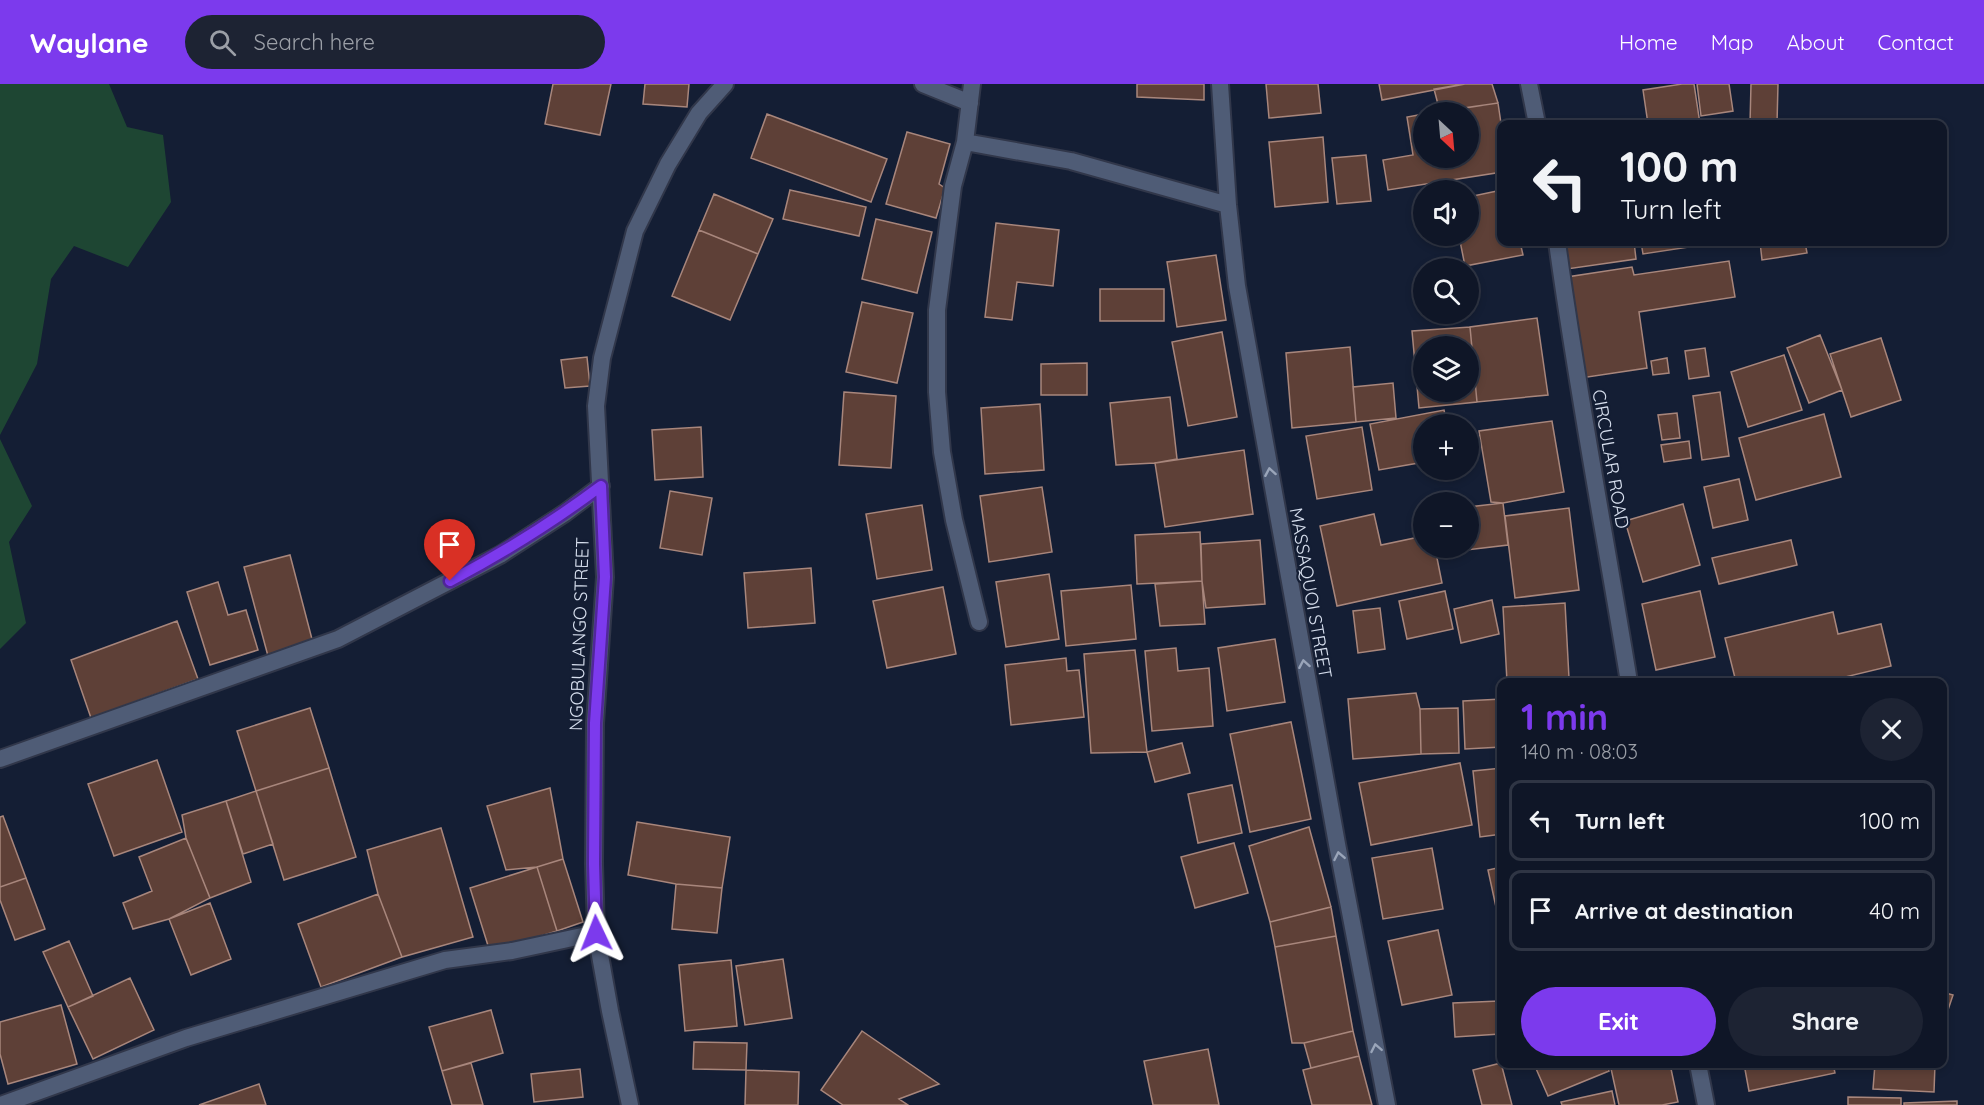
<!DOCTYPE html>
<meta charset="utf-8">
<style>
:root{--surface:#0f1627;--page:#1d2333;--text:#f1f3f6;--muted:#9b9fa7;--line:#2f3544;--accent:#7c3aed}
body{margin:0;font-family:Quicksand,sans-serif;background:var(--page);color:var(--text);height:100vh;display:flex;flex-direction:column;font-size:22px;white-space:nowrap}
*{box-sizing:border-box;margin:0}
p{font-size:20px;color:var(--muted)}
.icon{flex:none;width:33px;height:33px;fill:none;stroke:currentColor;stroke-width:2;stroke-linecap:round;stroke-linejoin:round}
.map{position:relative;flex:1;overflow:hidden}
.details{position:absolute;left:1497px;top:594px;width:450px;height:390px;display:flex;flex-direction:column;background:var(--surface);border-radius:12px;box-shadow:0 3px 9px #0003,0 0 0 2px var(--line)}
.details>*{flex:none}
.hud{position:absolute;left:1497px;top:36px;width:450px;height:126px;border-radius:12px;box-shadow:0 3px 9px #0003,0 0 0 2px var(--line);background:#0f1627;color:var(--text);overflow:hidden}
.needle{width:39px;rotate:154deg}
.controls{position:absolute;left:1413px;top:18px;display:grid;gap:12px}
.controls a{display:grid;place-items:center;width:66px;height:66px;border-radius:50%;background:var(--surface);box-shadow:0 3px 9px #0003,0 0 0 2px var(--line);font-size:30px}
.pin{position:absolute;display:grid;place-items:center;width:51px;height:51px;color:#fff;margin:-62px -26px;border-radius:50% 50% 50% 0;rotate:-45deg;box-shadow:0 0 6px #0007}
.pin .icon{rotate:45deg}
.me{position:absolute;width:66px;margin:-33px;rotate:358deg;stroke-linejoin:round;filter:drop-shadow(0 0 4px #0008)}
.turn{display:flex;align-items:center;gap:21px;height:126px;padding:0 24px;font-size:27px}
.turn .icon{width:78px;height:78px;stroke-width:2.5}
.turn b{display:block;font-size:42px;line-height:51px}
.round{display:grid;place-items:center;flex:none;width:63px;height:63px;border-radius:32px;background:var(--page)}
.head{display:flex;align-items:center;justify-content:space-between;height:102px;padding:0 24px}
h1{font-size:36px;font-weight:700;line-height:45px;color:var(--accent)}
.primary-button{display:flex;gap:12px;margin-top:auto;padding:12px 24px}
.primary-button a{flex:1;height:69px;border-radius:36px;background:var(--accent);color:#fff;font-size:24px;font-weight:700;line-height:69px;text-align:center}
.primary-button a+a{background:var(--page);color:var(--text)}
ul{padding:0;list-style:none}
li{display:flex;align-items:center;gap:18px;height:81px;margin:0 12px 9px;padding:0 12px;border:3px solid var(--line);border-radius:12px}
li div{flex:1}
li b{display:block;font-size:22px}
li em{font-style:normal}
header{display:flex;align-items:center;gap:36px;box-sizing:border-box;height:84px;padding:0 30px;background:var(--accent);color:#fff}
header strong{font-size:28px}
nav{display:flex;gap:33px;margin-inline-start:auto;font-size:21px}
.search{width:420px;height:54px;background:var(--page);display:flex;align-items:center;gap:15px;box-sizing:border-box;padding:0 21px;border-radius:33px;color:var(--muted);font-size:22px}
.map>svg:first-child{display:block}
.green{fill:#1e4633}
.building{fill:#5e4037;stroke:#a8867c;stroke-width:1.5;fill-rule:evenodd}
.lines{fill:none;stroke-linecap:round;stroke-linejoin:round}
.minor-casing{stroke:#31374a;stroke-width:20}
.minor{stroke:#4f5c76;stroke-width:16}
.oneway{stroke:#9aa5b9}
.route-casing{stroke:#51269a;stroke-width:15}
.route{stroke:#7c3aed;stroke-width:10}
.labels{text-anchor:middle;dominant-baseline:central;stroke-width:4.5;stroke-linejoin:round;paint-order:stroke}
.street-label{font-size:18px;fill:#d8e0ef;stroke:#141e34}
</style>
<header>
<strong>Waylane</strong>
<div class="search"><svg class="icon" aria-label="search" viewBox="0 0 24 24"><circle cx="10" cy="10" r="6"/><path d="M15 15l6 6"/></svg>Search here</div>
<nav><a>Home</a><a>Map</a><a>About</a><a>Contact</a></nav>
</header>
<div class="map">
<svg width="1984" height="1021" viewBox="0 0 1984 1021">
<rect width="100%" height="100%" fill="#141e34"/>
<!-- green -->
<path class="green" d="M0 0H109L127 43 163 51 171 118 128 183 74 162 51 195 37 280 0 351Z
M0 355 32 422 9 458 26 539 0 565Z"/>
<!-- building -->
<path class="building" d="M553 0H611L600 51 545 40Z
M645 0H689L687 23 643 20Z
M1137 0H1204V16L1137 13Z
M1266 0H1318L1321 29 1269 34Z
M1379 0H1465L1382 16Z
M1465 0H1492L1498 19 1440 28 1434 5Z
M1682 0H1694L1700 40H1648L1643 6Z
M1697 0H1729L1733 27 1701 32Z
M1751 0H1778L1777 40H1750Z
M1498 19 1502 46V88L1388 106 1383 76 1413 71 1407 33 1424 30V74H1468V28H1435Z
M767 30 887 75 871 118 751 74Z
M907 48 950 60 939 100 945 104 936 134 886 120Z
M1323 53 1328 118 1275 123 1269 58Z
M1366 71 1371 117 1337 120 1332 74Z
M790 106 866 123 859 152 783 135Z
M1502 106V158H1520L1523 171 1465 182 1459 152H1468V113Z
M714 110 773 135 758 170 699 146Z
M876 135 932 148 917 209 862 195Z
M996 139 1059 146 1053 202 1017 198 1012 236 985 233Z
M699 146 758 170 730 236 672 212Z
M1563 158H1634L1636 175 1567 185Z
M1641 158H1695L1696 162 1643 170Z
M1760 158H1805L1807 169 1762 176Z
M1826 158H1856L1827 162Z
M1216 171 1226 236 1177 243 1167 178Z
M1729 177 1735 213 1639 228 1647 284 1581 294 1567 193 1632 183 1634 191Z
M1100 205H1164V237H1100Z
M862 218 913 229 897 299 846 288Z
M1537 234 1548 311 1477 318 1470 243Z
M1470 243 1477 318 1419 324 1412 247ZM1424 262H1468V308H1424Z
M1222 248 1237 333 1188 342 1172 258Z
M1820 251 1842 306 1809 319 1787 264Z
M1881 254 1901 316 1851 333 1830 270Z
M1350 263 1356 338 1292 344 1286 269Z
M1705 264 1709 292 1689 295 1685 267Z
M1784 271 1802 326 1748 343 1731 288Z
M587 273 590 302 565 304 561 276Z
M1667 274 1669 289 1653 291 1651 277Z
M1087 279V311H1041V280Z
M1393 299 1396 334 1356 338 1353 303Z
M844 308 896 312 891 384 839 381Z
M1720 308 1729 372 1702 376 1693 312Z
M1170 313 1177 375 1155 379 1116 381 1110 319Z
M1040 320 1044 386 985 390 981 324Z
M1444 326 1447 340H1424V378L1379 386 1370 340Z
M1677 329 1680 354 1662 356 1658 331Z
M1824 330 1841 393 1756 416 1739 354Z
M1552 337 1564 408 1503 419 1491 418 1479 347Z
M701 343 703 393 655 396 652 346Z
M1362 343 1372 406 1317 415 1306 352Z
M1689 357 1691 374 1664 378 1661 361Z
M1244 366 1253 430 1165 443 1155 379Z
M1739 395 1748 436 1713 444 1704 403Z
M1042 403 1052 468 989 478 980 412Z
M670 407 712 414 702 471 660 464Z
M1503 419 1508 461 1441 469V464H1468V423Z
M1683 420 1700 481 1643 498 1625 437Z
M922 421 932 486 877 495 866 430Z
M1569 424 1579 506 1515 514 1505 432Z
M1374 430 1381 461 1424 452V464H1435L1442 499 1337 522 1320 442Z
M1200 448 1202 497 1137 500 1135 451Z
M1260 456 1265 520 1206 524 1202 497 1201 460Z
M1791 456 1797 481 1719 500 1712 474Z
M290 471 313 559 268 572 244 483Z
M811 484 815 539 748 544 744 489Z
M1049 490 1059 555 1006 563 996 498Z
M1202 497 1205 540 1160 542 1155 500Z
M218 498 228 531 246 526 258 566 210 581 187 508Z
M1131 501 1136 555 1066 562 1061 507Z
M943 503 956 570 887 584 873 517Z
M1445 507 1453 545 1407 555 1399 517Z
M1700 507 1715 573 1656 586 1642 520Z
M1492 516 1499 550 1461 559 1454 525Z
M1565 519 1569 594 1507 598 1503 523Z
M1380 524 1385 565 1358 569 1353 527Z
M1833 528 1838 550 1881 540 1891 582 1845 593 1846 598H1736L1725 554Z
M177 537 198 595 91 634 71 576Z
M1275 555 1285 618 1227 627 1218 564Z
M1176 564 1178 587 1209 584 1213 642 1152 647 1145 567Z
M1135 566 1147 668 1091 669 1084 570Z
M1066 574 1067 587 1079 586 1084 633 1011 641 1005 581Z
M1416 609 1420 625 1421 670 1353 675 1348 615Z
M1502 615V663L1465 665 1463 617Z
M310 624 329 684 256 707 237 647Z
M1458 624 1459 669 1421 670 1420 625Z
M1291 638 1311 735 1250 748 1230 650Z
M1182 659 1190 689 1155 698 1147 668Z
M157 676 182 748 114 772 88 700Z
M1460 679 1472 741 1371 761 1359 699Z
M329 684 356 773 284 796 256 707Z
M1502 684V750L1480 753 1473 687Z
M1232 701 1242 749 1198 759 1188 710Z
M550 704 563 775 537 783 506 786 487 722Z
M256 707 273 760 243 770 226 717Z
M226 717 251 798 210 814 186 754 182 731Z
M3 732 26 794 0 803V733Z
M637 738 730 753 722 804 676 800 628 791Z
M1309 743 1331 823 1270 838 1249 762Z
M441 744 473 853 402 873 378 810 367 766Z
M186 754 210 814 169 835 133 845 123 819 152 807 139 773Z
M1234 759 1248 809 1195 824 1181 773Z
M1432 764 1443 825 1383 835 1372 774Z
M563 775 583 838 557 847 537 783Z
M537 783 557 847 490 868 470 804Z
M1502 783V837H1499L1488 786Z
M26 794 45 845 15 856 0 816V803Z
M676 800 722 804 717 849 672 845Z
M378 810 402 873 321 903 298 840Z
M210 819 231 875 191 891 169 835Z
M1331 823 1336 852 1275 863 1270 838Z
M1438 846 1452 911 1402 921 1388 857Z
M1336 852 1353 947 1304 959H1292L1275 863Z
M69 857 93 912 68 923 43 868Z
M783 875 792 934 745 941 736 882Z
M731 876 737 942 685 947 679 881Z
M130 894 154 946 93 975 68 923Z
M1942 908 1953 911 1947 929 1942 928Z
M1499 917 1500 950 1455 953 1453 919Z
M61 921 77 980 8 1000 0 970V938Z
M491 926 503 969 442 987 429 943Z
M862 947 939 1000 899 1015 908 1021H843L821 1006Z
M1353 947 1359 972 1311 984 1304 959Z
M694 958 747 959 746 986 693 985Z
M1208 965 1219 1021H1153L1144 977Z
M1359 972 1372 1021H1312L1303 986Z
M471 979 483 1021H452L442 987Z
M1501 979 1512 1021H1482L1473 986Z
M1534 980H1606L1609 987 1548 1012Z
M1610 980H1670L1678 1018 1662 1021H1619Z
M1744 980H1833L1835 989 1749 1007Z
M1875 980H1935L1934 1008 1873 1005Z
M580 985 583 1013 534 1018 531 990Z
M746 986 799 988 798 1021H745Z
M259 1000 266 1021H199Z
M1612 1007 1615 1021H1562L1561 1018Z
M1848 1013 1901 1014V1021H1848Z
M1957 1017V1021H1904V1019Z"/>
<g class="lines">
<defs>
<path id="minor" d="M923 0 970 19
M972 0 965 58 953 102 937 226V308L942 368 954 436 979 538
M1220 0 1228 121 1237 202 1337 760 1387 1021
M1529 0 1537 40
M965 58 1071 77 1228 121
M1557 158C1577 305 1605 451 1629 598
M0 675 338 555 500 471 565 429 601 402
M1698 980 1706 1021
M1 1021 186 954 445 876 512 867 596 849
M630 1021 610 927 596 849 594 780 595 639 605 493 596 322 602 274 635 147 668 80 699 29 725 0"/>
</defs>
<!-- minor casing -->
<use href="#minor" class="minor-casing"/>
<!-- minor -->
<use href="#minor" class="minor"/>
</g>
<!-- one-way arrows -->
<defs><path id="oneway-chevron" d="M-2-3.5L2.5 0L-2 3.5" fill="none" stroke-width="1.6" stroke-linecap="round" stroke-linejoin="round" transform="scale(1.5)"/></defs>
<g class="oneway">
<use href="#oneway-chevron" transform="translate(1270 388) rotate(-100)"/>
<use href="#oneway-chevron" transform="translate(1304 580) rotate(-100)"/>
<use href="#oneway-chevron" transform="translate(1339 772) rotate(-101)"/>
<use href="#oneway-chevron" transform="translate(1376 964) rotate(-101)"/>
</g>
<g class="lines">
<defs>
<path id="route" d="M450 497C503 469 553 438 601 402L605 493 595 639 594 780 596 849"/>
</defs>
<!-- route casing -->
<use href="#route" class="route-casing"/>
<!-- route -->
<use href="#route" class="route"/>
</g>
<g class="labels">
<!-- street labels -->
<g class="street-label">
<text transform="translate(1611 375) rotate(80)">CIRCULAR ROAD</text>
<text transform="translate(1311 509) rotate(80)">MASSAQUOI STREET</text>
<text transform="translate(579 550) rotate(-88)">NGOBULANGO STREET</text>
</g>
</g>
</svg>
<div class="controls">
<a><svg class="needle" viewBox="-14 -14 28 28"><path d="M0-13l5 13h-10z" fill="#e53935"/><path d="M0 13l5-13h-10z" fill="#9b9fa7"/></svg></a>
<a><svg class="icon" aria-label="sound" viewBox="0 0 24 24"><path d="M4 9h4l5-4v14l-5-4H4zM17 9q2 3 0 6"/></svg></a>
<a><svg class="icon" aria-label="search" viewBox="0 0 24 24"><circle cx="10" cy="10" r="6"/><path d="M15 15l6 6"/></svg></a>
<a><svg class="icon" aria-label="layers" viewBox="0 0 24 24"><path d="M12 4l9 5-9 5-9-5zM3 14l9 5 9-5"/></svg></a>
<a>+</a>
<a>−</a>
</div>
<div class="pin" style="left:450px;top:497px;background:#d93025"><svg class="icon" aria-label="arrive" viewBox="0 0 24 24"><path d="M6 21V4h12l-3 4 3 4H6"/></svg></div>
<svg class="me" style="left:596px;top:849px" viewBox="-20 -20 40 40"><path d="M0-17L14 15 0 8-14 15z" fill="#7c3aed" stroke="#fff" stroke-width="4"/></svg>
<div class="hud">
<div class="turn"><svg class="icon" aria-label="left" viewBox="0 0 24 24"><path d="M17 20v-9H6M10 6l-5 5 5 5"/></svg><div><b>100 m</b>Turn left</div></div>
</div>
<section class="details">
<div class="head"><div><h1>1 min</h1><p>140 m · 08:03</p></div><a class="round"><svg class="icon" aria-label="close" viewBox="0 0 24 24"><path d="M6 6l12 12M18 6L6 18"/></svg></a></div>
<ul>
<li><svg class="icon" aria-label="left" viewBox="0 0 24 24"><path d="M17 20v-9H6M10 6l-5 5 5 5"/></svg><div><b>Turn left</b></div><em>100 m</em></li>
<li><svg class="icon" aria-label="arrive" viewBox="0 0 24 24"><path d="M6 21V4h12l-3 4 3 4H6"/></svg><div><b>Arrive at destination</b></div><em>40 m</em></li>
</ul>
<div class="primary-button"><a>Exit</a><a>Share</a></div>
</section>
</div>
